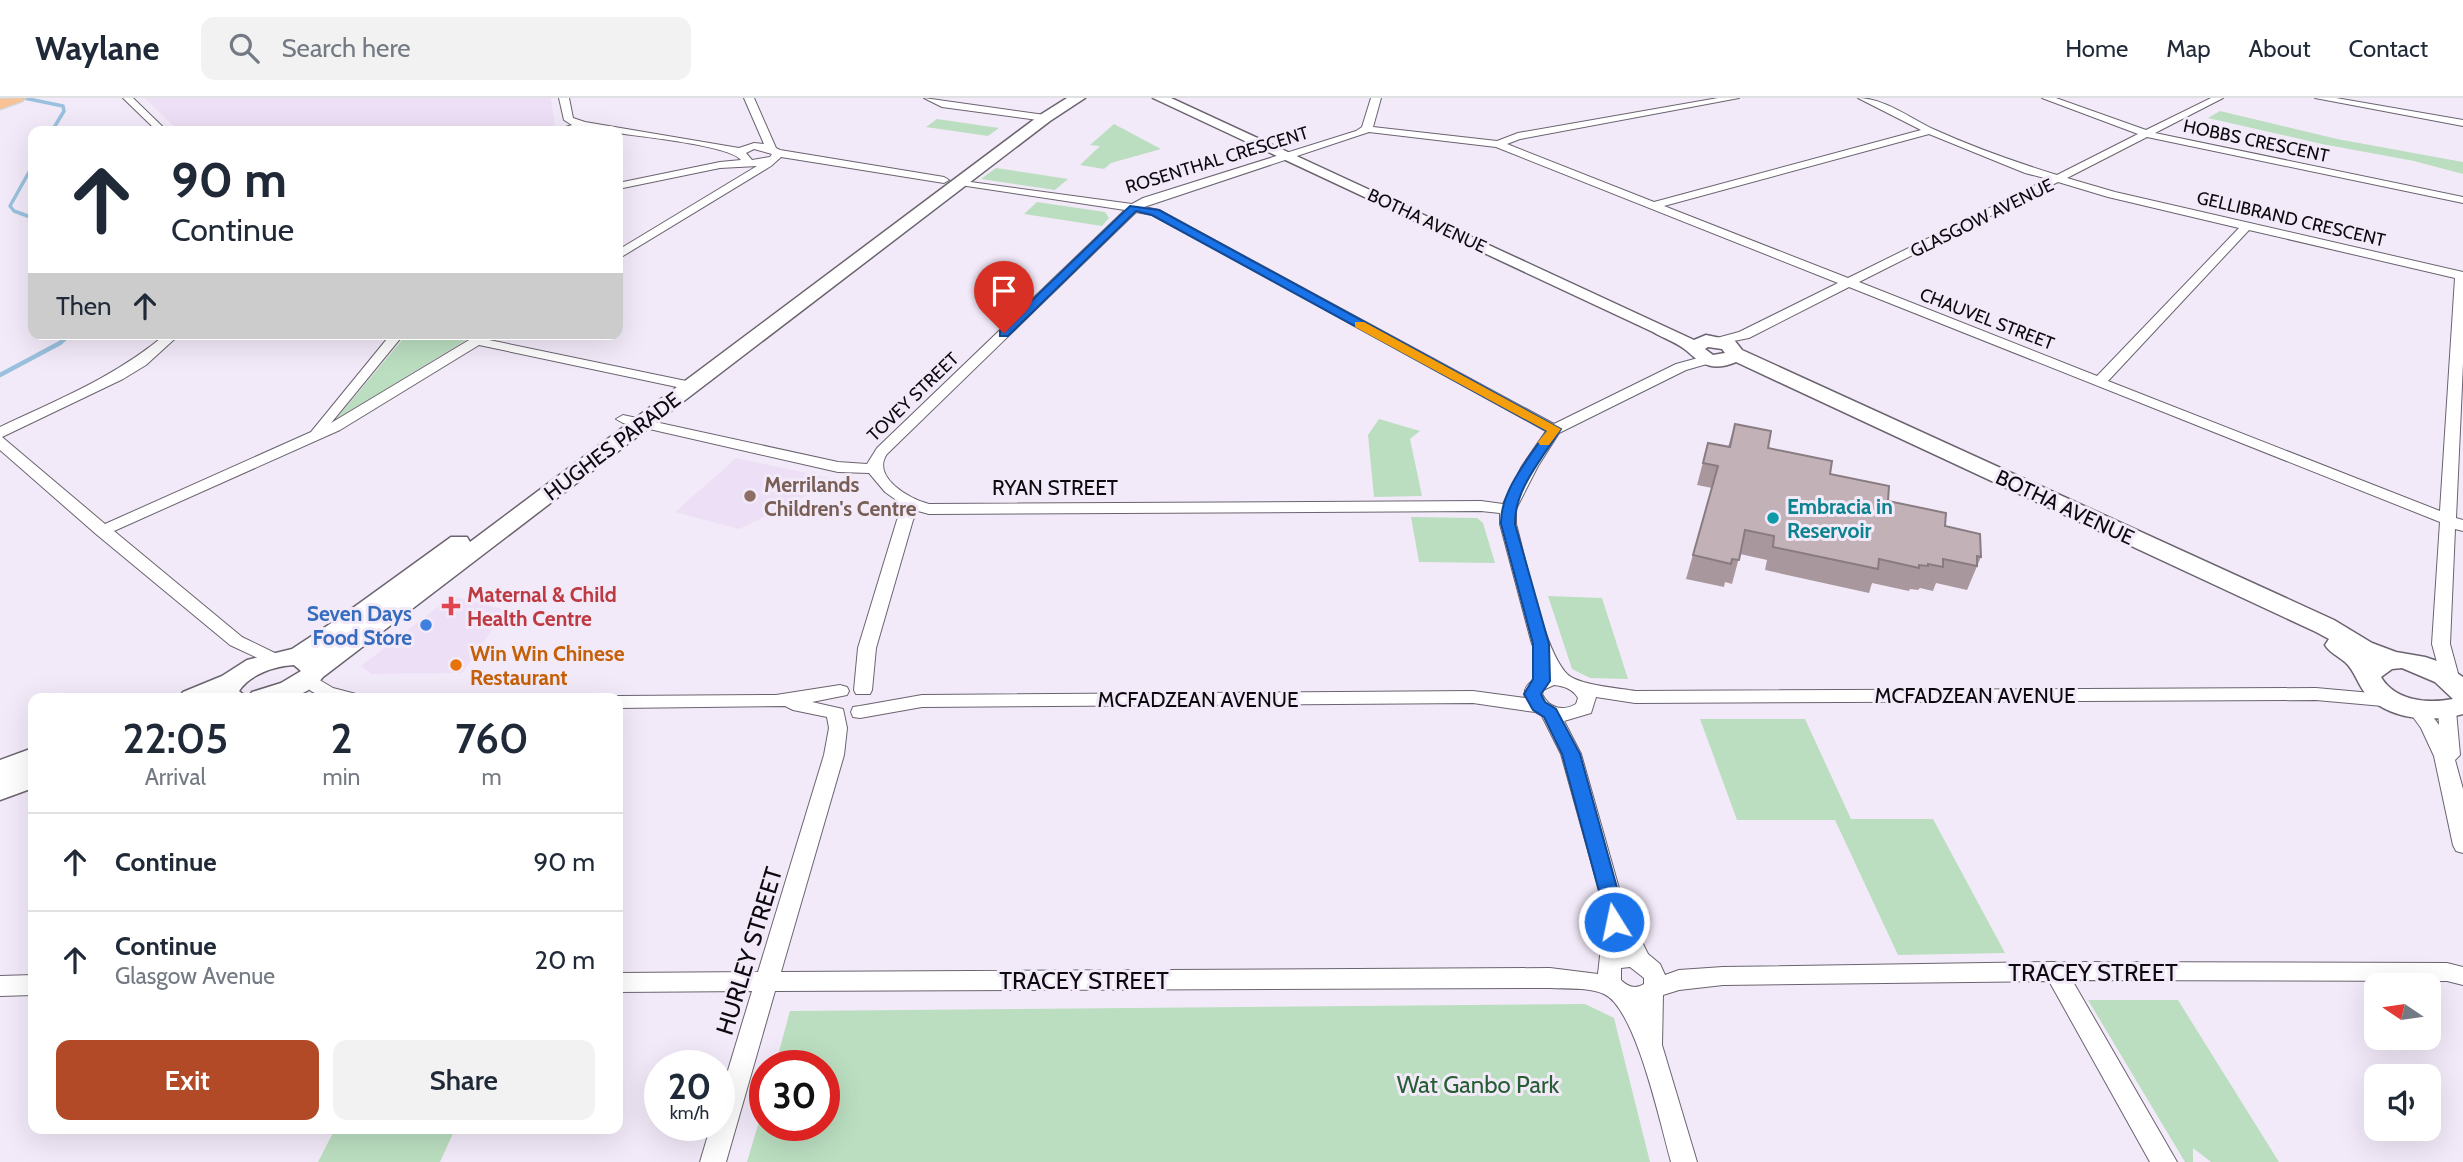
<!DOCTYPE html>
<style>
:root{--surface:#fff;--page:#f2f2f3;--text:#1f2937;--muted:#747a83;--line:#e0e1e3;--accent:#b24a28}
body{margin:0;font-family:Cabin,sans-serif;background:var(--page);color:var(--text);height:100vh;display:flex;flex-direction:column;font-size:26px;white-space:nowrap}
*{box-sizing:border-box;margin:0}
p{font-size:23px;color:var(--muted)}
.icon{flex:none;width:38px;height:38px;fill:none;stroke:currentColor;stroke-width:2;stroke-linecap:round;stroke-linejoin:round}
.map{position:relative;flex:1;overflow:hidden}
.side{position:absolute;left:28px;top:595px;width:595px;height:441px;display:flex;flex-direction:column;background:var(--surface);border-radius:14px;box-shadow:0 7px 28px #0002}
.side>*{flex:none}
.guide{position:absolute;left:28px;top:28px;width:595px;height:214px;border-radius:14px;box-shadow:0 7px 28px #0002;background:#fff;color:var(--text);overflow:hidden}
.needle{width:46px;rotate:283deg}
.tools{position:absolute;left:2364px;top:875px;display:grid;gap:14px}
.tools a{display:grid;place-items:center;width:77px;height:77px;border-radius:14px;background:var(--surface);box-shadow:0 7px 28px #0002;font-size:35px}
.speed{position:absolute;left:644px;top:952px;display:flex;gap:14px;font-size:35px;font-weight:700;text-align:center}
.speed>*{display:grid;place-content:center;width:91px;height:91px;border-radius:50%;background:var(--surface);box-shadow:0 7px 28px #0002;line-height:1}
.speed small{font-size:18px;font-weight:400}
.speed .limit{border:10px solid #d22;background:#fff;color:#111}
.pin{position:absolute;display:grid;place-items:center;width:60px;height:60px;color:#fff;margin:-72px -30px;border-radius:50% 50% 50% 0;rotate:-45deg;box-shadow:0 0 7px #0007}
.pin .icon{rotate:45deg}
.me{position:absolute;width:77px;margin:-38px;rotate:350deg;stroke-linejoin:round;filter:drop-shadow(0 0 5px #0008)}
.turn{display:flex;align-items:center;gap:24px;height:147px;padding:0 28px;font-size:32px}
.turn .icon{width:91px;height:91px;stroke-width:2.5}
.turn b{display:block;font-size:49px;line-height:60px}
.then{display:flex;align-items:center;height:66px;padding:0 28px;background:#0003;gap:14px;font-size:26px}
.eta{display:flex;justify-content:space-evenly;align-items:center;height:119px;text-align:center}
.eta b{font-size:42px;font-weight:600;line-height:49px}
.cta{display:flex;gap:14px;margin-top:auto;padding:14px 28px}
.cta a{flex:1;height:80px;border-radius:14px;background:var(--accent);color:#fff;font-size:28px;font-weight:600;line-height:80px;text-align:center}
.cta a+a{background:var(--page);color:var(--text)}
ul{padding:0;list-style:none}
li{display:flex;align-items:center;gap:21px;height:98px;padding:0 28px;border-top:2px solid var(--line)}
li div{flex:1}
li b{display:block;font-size:26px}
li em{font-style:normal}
header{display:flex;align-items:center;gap:42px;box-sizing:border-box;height:98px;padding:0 35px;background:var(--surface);border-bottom:2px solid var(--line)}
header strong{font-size:33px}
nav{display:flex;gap:38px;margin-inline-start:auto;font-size:24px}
.search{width:490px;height:63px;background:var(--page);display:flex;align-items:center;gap:18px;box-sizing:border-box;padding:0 24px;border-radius:14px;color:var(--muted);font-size:26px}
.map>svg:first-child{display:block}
.built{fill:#eddff5}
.green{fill:#bbdec0}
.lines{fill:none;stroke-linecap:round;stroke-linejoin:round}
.stream-far1{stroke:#99c1de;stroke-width:3.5}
.stream{stroke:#99c1de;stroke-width:4.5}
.street-casing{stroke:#6b636f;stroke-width:2}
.secondary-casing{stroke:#6b636f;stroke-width:3}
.primary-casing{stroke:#d3d3d4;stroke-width:3}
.street{fill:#fff;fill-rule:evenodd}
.secondary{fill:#fff;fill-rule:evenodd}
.primary{fill:#f7c295;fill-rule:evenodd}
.wall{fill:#a8989e}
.building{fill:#c3b1b8;stroke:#887c81;stroke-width:2}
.route{fill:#1a73e8;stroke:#114b97;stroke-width:2}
.slow{fill:#f59e0b}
.education-dot{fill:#8d6e63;stroke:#f3eaf9;stroke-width:2.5}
.culture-dot{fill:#0f9aa8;stroke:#f3eaf9;stroke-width:2.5}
.health-dot{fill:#e0444e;stroke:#f3eaf9;stroke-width:2.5}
.shop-dot{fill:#3f7fe0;stroke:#f3eaf9;stroke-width:2.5}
.food-dot{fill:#e8710a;stroke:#f3eaf9;stroke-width:2.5}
.labels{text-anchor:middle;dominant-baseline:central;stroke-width:6;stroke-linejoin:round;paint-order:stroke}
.far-street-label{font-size:18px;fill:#0d0a0f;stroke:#f3eaf9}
.street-label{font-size:21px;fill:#0d0a0f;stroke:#f3eaf9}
.education-label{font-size:21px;font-weight:bold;fill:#785e54;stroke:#f3eaf9;text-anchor:start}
.culture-label{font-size:21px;font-weight:bold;fill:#0d838f;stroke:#f3eaf9;text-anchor:start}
.health-label{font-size:21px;font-weight:bold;fill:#be3a42;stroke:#f3eaf9;text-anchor:start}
.shop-label{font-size:21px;font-weight:bold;fill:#366cbe;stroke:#f3eaf9;text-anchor:end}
.food-label{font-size:21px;font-weight:bold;fill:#c56008;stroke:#f3eaf9;text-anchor:start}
.near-street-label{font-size:24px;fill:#0d0a0f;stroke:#f3eaf9}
.near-park-label{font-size:24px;fill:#265d33;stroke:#f3eaf9}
</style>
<header>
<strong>Waylane</strong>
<div class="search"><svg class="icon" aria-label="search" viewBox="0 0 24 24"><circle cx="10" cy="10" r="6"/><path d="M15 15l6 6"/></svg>Search here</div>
<nav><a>Home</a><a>Map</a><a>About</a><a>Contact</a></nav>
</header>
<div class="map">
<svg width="2463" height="1064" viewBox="0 0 2463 1064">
<rect width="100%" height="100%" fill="#f3eaf9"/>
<!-- built -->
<path class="built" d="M145 0H551L555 29 526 33H179Z
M736 360 838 382 739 431 675 414Z
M452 498 506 512 462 575 371 576 361 568Z"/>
<!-- green -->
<path class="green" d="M2220 13 2337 41 2463 64V76L2414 63 2322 46 2208 20Z
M937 21 999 30 988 38 926 29Z
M1114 26 1161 51 1111 65 1104 71 1080 67 1100 48 1090 47Z
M996 70 1068 81 1055 92 981 81Z
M1037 104 1105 114 1109 120 1102 128 1024 116Z
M407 236H476L335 322Z
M1379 321 1420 333 1410 341 1422 398 1374 399 1368 337Z
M1411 419 1477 420 1483 425 1495 465 1419 464Z
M1548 498 1602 500 1628 581 1590 580 1572 571Z
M1700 621H1805L1851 721H1933L2005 855 1898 857 1835 722H1737Z
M2088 902H2178L2279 1064H2211L2193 1050V1064H2185Z
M1585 906 1614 920 1650 1064H747L765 1003V1027H824V968H775L790 913Z
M335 1031H455L440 1064H318Z"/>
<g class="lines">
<!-- stream-far1 -->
<path class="stream-far1" d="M24 0 63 8 64 13 52 33
M33 67 10 108 14 113 33 120"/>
<!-- stream -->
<path class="stream" d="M0 277 60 245 70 236"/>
<defs>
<path id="street" d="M123 0H133L167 33H157Z
M559 0H569L573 20 585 24 739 50 754 45 764 46 744 0H754L776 50 780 52 944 79 949 82 944 85 781 59 771 68 618 161V152L757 68 720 70 618 91V85L720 64 741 62C729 47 641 39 618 35V33L583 30 553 33 572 27 564 22ZM754 51 772 56 770 59 752 62 746 55Z
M924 0 1045 17 1050 20 1045 23 942 9Z
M1371 0H1381L1373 29 1497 43 1518 35 1718 0H1739L1520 41 1507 46 1654 104 1921 32 1858 0C1884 0 1910 20 1933 31 1973 49 2015 64 2057 77L2138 36 2042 0H2056L2146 32 2211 0H2223L2155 35 2463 99V105L2147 39 2067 80 2115 94 2463 174V265L2456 420 2463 422V433L2455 431 2450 546 2459 579 2450 585 2441 579 2432 546 2440 424 1849 189 1749 240 1713 247V241L1739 234 1838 185 1496 49 1369 34 1144 109 1159 112 1554 326 1676 266 1709 257 1714 258V264L1686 272 1559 335 1538 368 1516 411V426C1526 462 1543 551 1567 576 1578 587 1618 590 1635 593L2316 590 2394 597 2401 599 2403 603 2401 607 2394 609 2316 602 1635 605 1596 599 1591 615 1564 623 1581 656 1624 808 1648 856 1660 866 1665 877 1679 872 1723 869 2055 864 2447 865 2463 869V887L2447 883 2072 882 2177 1064H2150L2049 883 1723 887 1679 892 1663 897 1662 947 1697 1064H1671C1661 1029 1636 910 1604 896 1588 889 1567 891 1550 890L775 893 726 1064H700L711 1027H719V1002L752 893 618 894V875L758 874 824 657 829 630 827 619 793 612 785 608 618 610V600H611L618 598 776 597 840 587 847 589 849 593 847 597 812 604 843 611 847 630 844 657 781 874 1550 870 1598 876 1605 813 1561 656 1542 618 1535 614 1473 605 922 609 860 620 853 619 851 614 853 609 860 608 922 597 1473 593 1525 600C1522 585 1537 579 1549 576L1532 546 1500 426V415L1481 413 929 416 918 413 913 422 876 550 872 592 870 596H856L854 592 858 550 897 422 906 409 885 394 869 375 838 374 623 325 616 321 623 317 838 364 867 366 877 350 1125 112 960 87 955 84 956 82 1132 106 1143 100 1356 33 1362 29ZM1929 36 2025 75 2048 81 1848 180 1664 108ZM2058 84 2108 99 2239 130 2097 278 1859 184ZM1136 114 1152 117 1546 333 1522 368 1503 406 1481 403 929 406C909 401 871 379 887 356ZM2249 132 2455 180 2440 413 2108 283ZM1554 587C1564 588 1573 591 1578 600L1576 606C1562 614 1549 610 1542 596L1543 592ZM1630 869 1644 880V886C1635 892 1627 888 1621 882V870Z
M2315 0H2336L2463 22V28Z
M166 236H180L146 267 123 281 2 339 105 426 311 334 391 236H404L331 325 479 236H495L489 242 691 284 698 288 691 292 479 247 340 332 114 433 242 539 281 558 284 562 281 566 275 568 230 547 96 436 0 352V329C59 301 115 279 166 236Z
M308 575 333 590 356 596 358 600H324L311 593 299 581 302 577Z
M2417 606 2424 607 2439 627 2438 613 2440 608H2454L2456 613 2460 657 2455 662 2463 691V755L2456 753 2453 747 2434 658 2421 630 2408 612 2410 607Z
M33 877V897L0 898V878Z"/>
<path id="secondary" d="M1067 0H1085L1050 23 323 579C304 604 277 600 248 600L252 594 281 585 301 573 294 567C275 568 250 576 239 593L247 600H179L183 594 222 578 247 562 292 551 339 520 451 439H467L470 444 1040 17Z
M1153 0H1171L1694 242 1706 237 1735 243 1742 252 2334 522 2372 545 2396 554 2425 559 2440 564 2463 579V616C2433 625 2388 622 2366 596 2358 587 2355 573 2345 564 2338 558 2330 555 2325 547L2329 541 2316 534 1736 264C1714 273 1703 268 1687 253 1678 245 1663 240 1653 234ZM1708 249 1722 251 1725 255 1713 257 1705 251ZM2402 570 2435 584 2453 601C2428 606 2395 603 2381 579L2392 571Z
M33 650V690L0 702V662Z"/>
<path id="primary" d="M25 0 22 3 0 11V1Z"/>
</defs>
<!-- street casing -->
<use href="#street" class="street-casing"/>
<!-- secondary casing -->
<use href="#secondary" class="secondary-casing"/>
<!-- primary casing -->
<use href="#primary" class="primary-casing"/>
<!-- street -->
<use href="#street" class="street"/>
<!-- secondary -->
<use href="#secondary" class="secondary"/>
<!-- primary -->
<use href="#primary" class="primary"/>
</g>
<!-- wall -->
<path class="wall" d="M1735 326 1768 350 1830 376 1945 428 1981 459 1967 492 1936 485 1933 493 1920 490 1918 492 1910 491 1909 493 1872 485 1869 495 1765 472 1767 462 1740 456 1732 486 1725 484 1724 489 1686 481 1712 390 1697 387 1708 345 1728 349Z"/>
<!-- building -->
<path class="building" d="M1735 326 1771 333 1768 350 1832 363 1830 376 1889 388 1888 403 1946 415 1945 428 1980 436 1981 459 1977 458V468L1943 461V469L1928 466V468L1919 467V470L1879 461 1878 471 1773 449 1774 438 1745 432 1739 462 1732 461 1731 466 1693 457 1718 368 1703 365 1708 345 1730 349Z"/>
<!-- route -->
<path class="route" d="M1130 108 1159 112 1561 331C1543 359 1514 392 1515 426L1549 546 1550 583 1541 596 1545 604 1556 611 1580 656 1622 808 1623 824 1621 829 1614 832 1606 829 1603 808 1562 656 1544 619 1533 612 1524 596 1533 581V546L1501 426C1500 393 1529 360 1547 333L1152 117 1136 113 1008 238H1000V233Z"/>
<!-- slow -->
<path class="slow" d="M1355 224H1364L1561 331 1549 347H1540L1538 344 1547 333 1355 229Z"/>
<!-- markers -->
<circle class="education-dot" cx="750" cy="398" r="7"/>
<circle class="culture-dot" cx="1773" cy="420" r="7"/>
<path class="health-dot" d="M447.5 497.5h7v7h7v7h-7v7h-7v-7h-7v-7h7z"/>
<circle class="shop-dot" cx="426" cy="527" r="7"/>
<circle class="food-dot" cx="456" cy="567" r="7"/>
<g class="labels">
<!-- far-street labels -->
<g class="far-street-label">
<text transform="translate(2256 43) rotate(12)">HOBBS CRESCENT</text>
<text transform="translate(1217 62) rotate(-17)">ROSENTHAL CRESCENT</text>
<text transform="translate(1982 120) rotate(-26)">GLASGOW AVENUE</text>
<text transform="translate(2291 121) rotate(13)">GELLIBRAND CRESCENT</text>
<text transform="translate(1427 123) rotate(25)">BOTHA AVENUE</text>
<text transform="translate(1987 221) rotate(21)">CHAUVEL STREET</text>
<text transform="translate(913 299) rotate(-44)">TOVEY STREET</text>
</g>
<!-- street labels -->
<g class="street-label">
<text transform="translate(612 348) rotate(-37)">HUGHES PARADE</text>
<text x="1055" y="389">RYAN STREET</text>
<text transform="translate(2065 409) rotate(25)">BOTHA AVENUE</text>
<text x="1975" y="597">MCFADZEAN AVENUE</text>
<text x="1198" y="601">MCFADZEAN AVENUE</text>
</g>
<!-- education labels -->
<g class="education-label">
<text x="764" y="386">Merrilands<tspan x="764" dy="24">Children's Centre</tspan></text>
</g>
<!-- culture labels -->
<g class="culture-label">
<text x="1787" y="408">Embracia in<tspan x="1787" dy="24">Reservoir</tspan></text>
</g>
<!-- health labels -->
<g class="health-label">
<text x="467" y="496">Maternal &amp; Child<tspan x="467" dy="24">Health Centre</tspan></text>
</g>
<!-- shop labels -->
<g class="shop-label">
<text x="412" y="515">Seven Days<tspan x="412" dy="24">Food Store</tspan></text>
</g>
<!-- food labels -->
<g class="food-label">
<text x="470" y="555">Win Win Chinese<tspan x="470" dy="24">Restaurant</tspan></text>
</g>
<!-- near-street labels -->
<g class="near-street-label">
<text transform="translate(749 853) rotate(-73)">HURLEY STREET</text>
<text x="2093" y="874">TRACEY STREET</text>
<text x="1084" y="882">TRACEY STREET</text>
</g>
<!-- near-park labels -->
<g class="near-park-label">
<text x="1478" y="986">Wat Ganbo Park</text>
</g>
</g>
</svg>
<div class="tools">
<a><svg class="needle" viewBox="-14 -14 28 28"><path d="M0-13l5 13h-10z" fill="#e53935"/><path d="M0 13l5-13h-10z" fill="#747a83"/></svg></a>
<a><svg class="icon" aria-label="sound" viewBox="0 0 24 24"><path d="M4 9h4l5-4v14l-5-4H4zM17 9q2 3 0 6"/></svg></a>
</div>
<div class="speed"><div>20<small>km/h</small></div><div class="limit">30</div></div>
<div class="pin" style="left:1004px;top:235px;background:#d93025"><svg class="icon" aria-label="arrive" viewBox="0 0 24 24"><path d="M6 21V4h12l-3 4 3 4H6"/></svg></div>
<svg class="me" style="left:1614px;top:824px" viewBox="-20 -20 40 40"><circle r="17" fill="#1a73e8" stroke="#fff" stroke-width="3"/><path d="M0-11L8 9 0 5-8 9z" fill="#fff"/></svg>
<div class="guide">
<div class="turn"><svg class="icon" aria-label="ahead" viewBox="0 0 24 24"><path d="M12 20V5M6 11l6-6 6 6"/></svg><div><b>90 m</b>Continue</div></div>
<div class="then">Then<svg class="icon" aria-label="ahead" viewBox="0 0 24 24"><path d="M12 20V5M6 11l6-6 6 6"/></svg></div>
</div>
<section class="side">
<div class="eta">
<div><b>22:05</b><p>Arrival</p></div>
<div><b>2</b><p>min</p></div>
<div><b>760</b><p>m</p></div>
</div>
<ul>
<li><svg class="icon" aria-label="ahead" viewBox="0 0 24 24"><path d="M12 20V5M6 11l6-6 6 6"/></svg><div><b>Continue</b></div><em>90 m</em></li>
<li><svg class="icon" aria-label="ahead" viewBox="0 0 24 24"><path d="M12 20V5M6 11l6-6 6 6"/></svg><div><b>Continue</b><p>Glasgow Avenue</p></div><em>20 m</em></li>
</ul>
<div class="cta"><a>Exit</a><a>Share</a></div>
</section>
</div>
